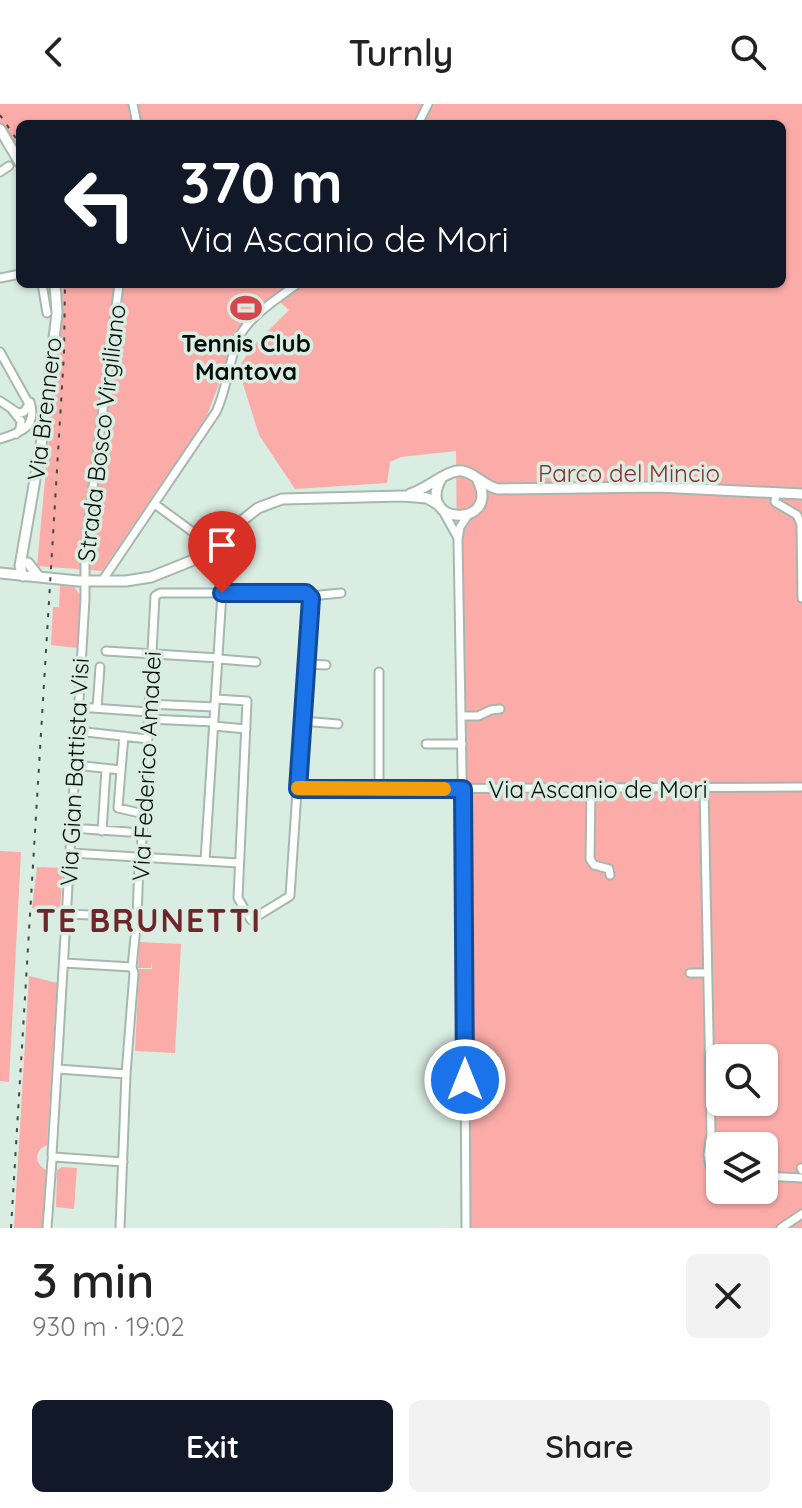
<!DOCTYPE html>
<meta charset="utf-8">
<style>
:root{--surface:#fff;--page:#f2f2f2;--text:#222;--muted:#767676;--accent:#111827}
body{margin:0;font-family:Quicksand,sans-serif;background:var(--page);color:var(--text);height:100vh;display:flex;flex-direction:column;font-size:30px;white-space:nowrap}
*{box-sizing:border-box;margin:0}
p{font-size:26px;color:var(--muted)}
.icon{flex:none;width:44px;height:44px;fill:none;stroke:currentColor;stroke-width:2;stroke-linecap:round;stroke-linejoin:round}
.map{position:relative;height:1124px;overflow:hidden}
.side{display:flex;flex-direction:column;background:var(--surface);flex:1}
.side>*{flex:none}
.guide{position:absolute;left:16px;top:16px;width:770px;height:168px;border-radius:12px;box-shadow:0 2px 6px #0004;background:#111827;color:#fff;overflow:hidden}
.controls{position:absolute;left:706px;top:940px;display:grid;gap:16px}
.controls a{display:grid;place-items:center;width:72px;height:72px;border-radius:12px;background:var(--surface);box-shadow:0 2px 6px #0004;font-size:40px}
.pin{position:absolute;display:grid;place-items:center;width:68px;height:68px;color:#fff;margin:-82px -34px;border-radius:50% 50% 50% 0;rotate:-45deg;box-shadow:0 0 8px #0007}
.pin .icon{rotate:45deg}
.me{position:absolute;width:88px;margin:-44px;rotate:0deg;stroke-linejoin:round;filter:drop-shadow(0 0 6px #0008)}
.turn{display:flex;align-items:center;gap:28px;height:168px;padding:0 32px;font-size:36px}
.turn .icon{width:104px;height:104px;stroke-width:2.5}
.turn b{display:block;font-size:56px;line-height:68px}
.round{display:grid;place-items:center;flex:none;width:84px;height:84px;border-radius:12px;background:var(--page)}
.headline{display:flex;align-items:center;justify-content:space-between;height:136px;padding:0 32px}
h1{font-size:48px;font-weight:600;line-height:60px}
.primary-button{display:flex;gap:16px;margin-top:auto;padding:16px 32px}
.primary-button a{flex:1;height:92px;border-radius:12px;background:var(--accent);color:#fff;font-size:32px;font-weight:600;line-height:92px;text-align:center}
.primary-button a+a{background:var(--page);color:var(--text)}
header{display:flex;justify-content:space-between;align-items:center;height:104px;padding:0 32px;background:var(--surface);font-size:36px;font-weight:600}
.map>svg:first-child{display:block}
.green{fill:#fbaca9;fill-rule:evenodd}
.lines{fill:none;stroke-linecap:round;stroke-linejoin:round}
.minor-casing{stroke:#a5b8ae;stroke-width:11}
.major-casing{stroke:#a5b8ae;stroke-width:13}
.minor{stroke:#fff;stroke-width:7}
.major{stroke:#fff;stroke-width:9}
.rail{stroke:#404944;stroke-width:2;stroke-dasharray:4 8;stroke-linecap:butt}
.route-casing{stroke:#114b97;stroke-width:20}
.route{stroke:#1a73e8;stroke-width:14}
.slow{stroke:#f59e0b;stroke-width:14}
.labels{text-anchor:middle;dominant-baseline:central;stroke-width:7;stroke-linejoin:round;paint-order:stroke}
.poi-label{font-size:24px;font-weight:bold;fill:#080e0b;stroke:#daede2}
.street-label{font-size:24px;fill:#080e0b;stroke:#daede2}
.park-label{font-size:24px;fill:#892e31;stroke:#daede2}
.district-label{font-size:32px;font-weight:bold;letter-spacing:2px;fill:#6d2729;stroke:#daede2}
</style>
<header><svg class="icon" aria-label="back" viewBox="0 0 24 24"><path d="M15 5l-7 7 7 7"/></svg>Turnly<svg class="icon" aria-label="search" viewBox="0 0 24 24"><circle cx="10" cy="10" r="6"/><path d="M15 15l6 6"/></svg></header>
<div class="map">
<svg width="802" height="1124" viewBox="0 0 802 1124">
<rect width="100%" height="100%" fill="#daede2"/>
<!-- green -->
<path class="green" d="M0 0H802V1124H463L456 347 401 353 390 358 387 379 295 385 259 331 238 264 253 242 289 206 275 194 240 225 206 314 102 467 37 462 63 180H782V20H20V52L0 19ZM720 954H764V998H720ZM720 1042H764V1086H720Z
M60 482 74 483 81 492 77 544 51 541 53 503H59Z
M0 747 21 748 9 978 0 977Z
M37 763 63 764 60 806 32 804Z
M139 838 181 840 175 949 135 947 139 865H152V857L151 864H138Z
M29 872 57 879 47 1041C34 1047 34 1059 46 1066L42 1124H14Z
M62 1063 77 1064 74 1105 56 1103 57 1066Z"/>
<g class="lines">
<defs>
<path id="minor" d="M133 0 137 20
M418 20 428 0
M0 68 9 62
M0 174 20 170
M42 180 47 209
M0 248 29 300 24 308 18 309 0 297
M13 307 21 317 20 325 16 330
M0 335C20 329 38 323 30 298
M776 388 775 398 797 411 801 420 802 494
M156 401 197 431
M443 407 458 434
M102 477 216 308C228 284 230 244 244 225 257 207 280 193 297 180
M106 547 219 554
M219 555 256 558
M307 560 326 561
M216 595 247 597 238 794 251 816 290 792 310 492
M148 600 215 603
M78 603 149 608
M97 604 100 563
M461 612H478L491 606 500 605
M149 615 214 618
M302 617 338 620
M214 622 246 625
M77 627 148 635
M426 640H462
M75 661 121 666 118 704 144 710
M121 666 124 632
M704 684 711 1029 708 1051 710 1062 720 1069
M298 685 802 683
M379 685V568
M591 685 590 755 594 761 609 765 610 771
M85 725 129 728
M102 727 106 665
M70 749 239 759
M205 757 222 489
M67 810 137 813
M64 859 132 863
M690 869H707
M58 965 126 970
M52 1051 85 495V445L119 180
M54 1053 123 1058
M801 1064 802 1066
M764 1072 802 1074
M47 1124 52 1056
M120 1124 126 970 134 869 132 863 137 813 139 758 141 753 155 492 160 489H306L310 492 341 489
M466 1124 464 782 458 436 460 423 468 411
M781 1124 802 1110"/>
<path id="major" d="M0 25 20 59
M441 375C415 422 501 424 478 377
M410 390C427 385 449 364 463 367 476 370 484 382 498 385L658 383 802 390
M28 459 39 473
M0 469 78 477H126L151 473 191 457 258 404 282 395 403 392 427 394 439 401
M23 472 20 462 42 335 57 209 55 180"/>
</defs>
<!-- minor casing -->
<use href="#minor" class="minor-casing"/>
<!-- major casing -->
<use href="#major" class="major-casing"/>
<!-- minor -->
<use href="#minor" class="minor"/>
<!-- major -->
<use href="#major" class="major"/>
<!-- rail -->
<path class="rail" d="M0 11 20 40
M11 1124 64 250 65 180"/>
</g>
<g class="lines">
<defs>
<path id="route" d="M222 489H306L311 494 298 685H463L465 976"/>
</defs>
<!-- route casing -->
<use href="#route" class="route-casing"/>
<!-- route -->
<use href="#route" class="route"/>
<!-- slow -->
<path class="slow" d="M298 684 444 685"/>
</g>
<!-- icons -->
<defs>
<symbol id="stadium-bare" viewBox="-9 -9 18 18"><path d="M0-5a6.5 5 0 1 0 0 10a6.5 5 0 1 0 0-10ZM-3.5-1.8h7v3.6h-7Z" fill="#d6464d" stroke="#daede2" stroke-width="2.5" paint-order="stroke"/></symbol>
</defs>
<g fill-rule="evenodd">
<use href="#stadium-bare" x="224" y="182" width="44" height="44"/>
</g>
<g class="labels">
<!-- poi labels -->
<g class="poi-label">
<text x="246" y="239">Tennis Club<tspan x="246" dy="28">Mantova</tspan></text>
</g>
<!-- street labels -->
<g class="street-label">
<text transform="translate(44 305) rotate(-83)">Via Brennero</text>
<text transform="translate(101 329) rotate(-83)">Strada Bosco Virgiliano</text>
<text transform="translate(146 662) rotate(-87)">Via Federico Amadei</text>
<text transform="translate(74 668) rotate(-87)">Via Gian Battista Visi</text>
<text x="598" y="685">Via Ascanio de Mori</text>
</g>
<!-- park labels -->
<g class="park-label">
<text x="629" y="369">Parco del Mincio</text>
</g>
<!-- district labels -->
<g class="district-label">
<text x="149" y="816">TE BRUNETTI</text>
</g>
</g>
</svg>
<div class="controls">
<a><svg class="icon" aria-label="search" viewBox="0 0 24 24"><circle cx="10" cy="10" r="6"/><path d="M15 15l6 6"/></svg></a>
<a><svg class="icon" aria-label="layers" viewBox="0 0 24 24"><path d="M12 4l9 5-9 5-9-5zM3 14l9 5 9-5"/></svg></a>
</div>
<div class="pin" style="left:222px;top:489px;background:#d93025"><svg class="icon" aria-label="arrive" viewBox="0 0 24 24"><path d="M6 21V4h12l-3 4 3 4H6"/></svg></div>
<svg class="me" style="left:465px;top:976px" viewBox="-20 -20 40 40"><circle r="17" fill="#1a73e8" stroke="#fff" stroke-width="3"/><path d="M0-11L8 9 0 5-8 9z" fill="#fff"/></svg>
<div class="guide">
<div class="turn"><svg class="icon" aria-label="left" viewBox="0 0 24 24"><path d="M17 20v-9H6M10 6l-5 5 5 5"/></svg><div><b>370 m</b>Via Ascanio de Mori</div></div>
</div>
</div>
<section class="side">
<div class="headline"><div><h1>3 min</h1><p>930 m · 19:02</p></div><a class="round"><svg class="icon" aria-label="close" viewBox="0 0 24 24"><path d="M6 6l12 12M18 6L6 18"/></svg></a></div>
<div class="primary-button"><a>Exit</a><a>Share</a></div>
</section>
